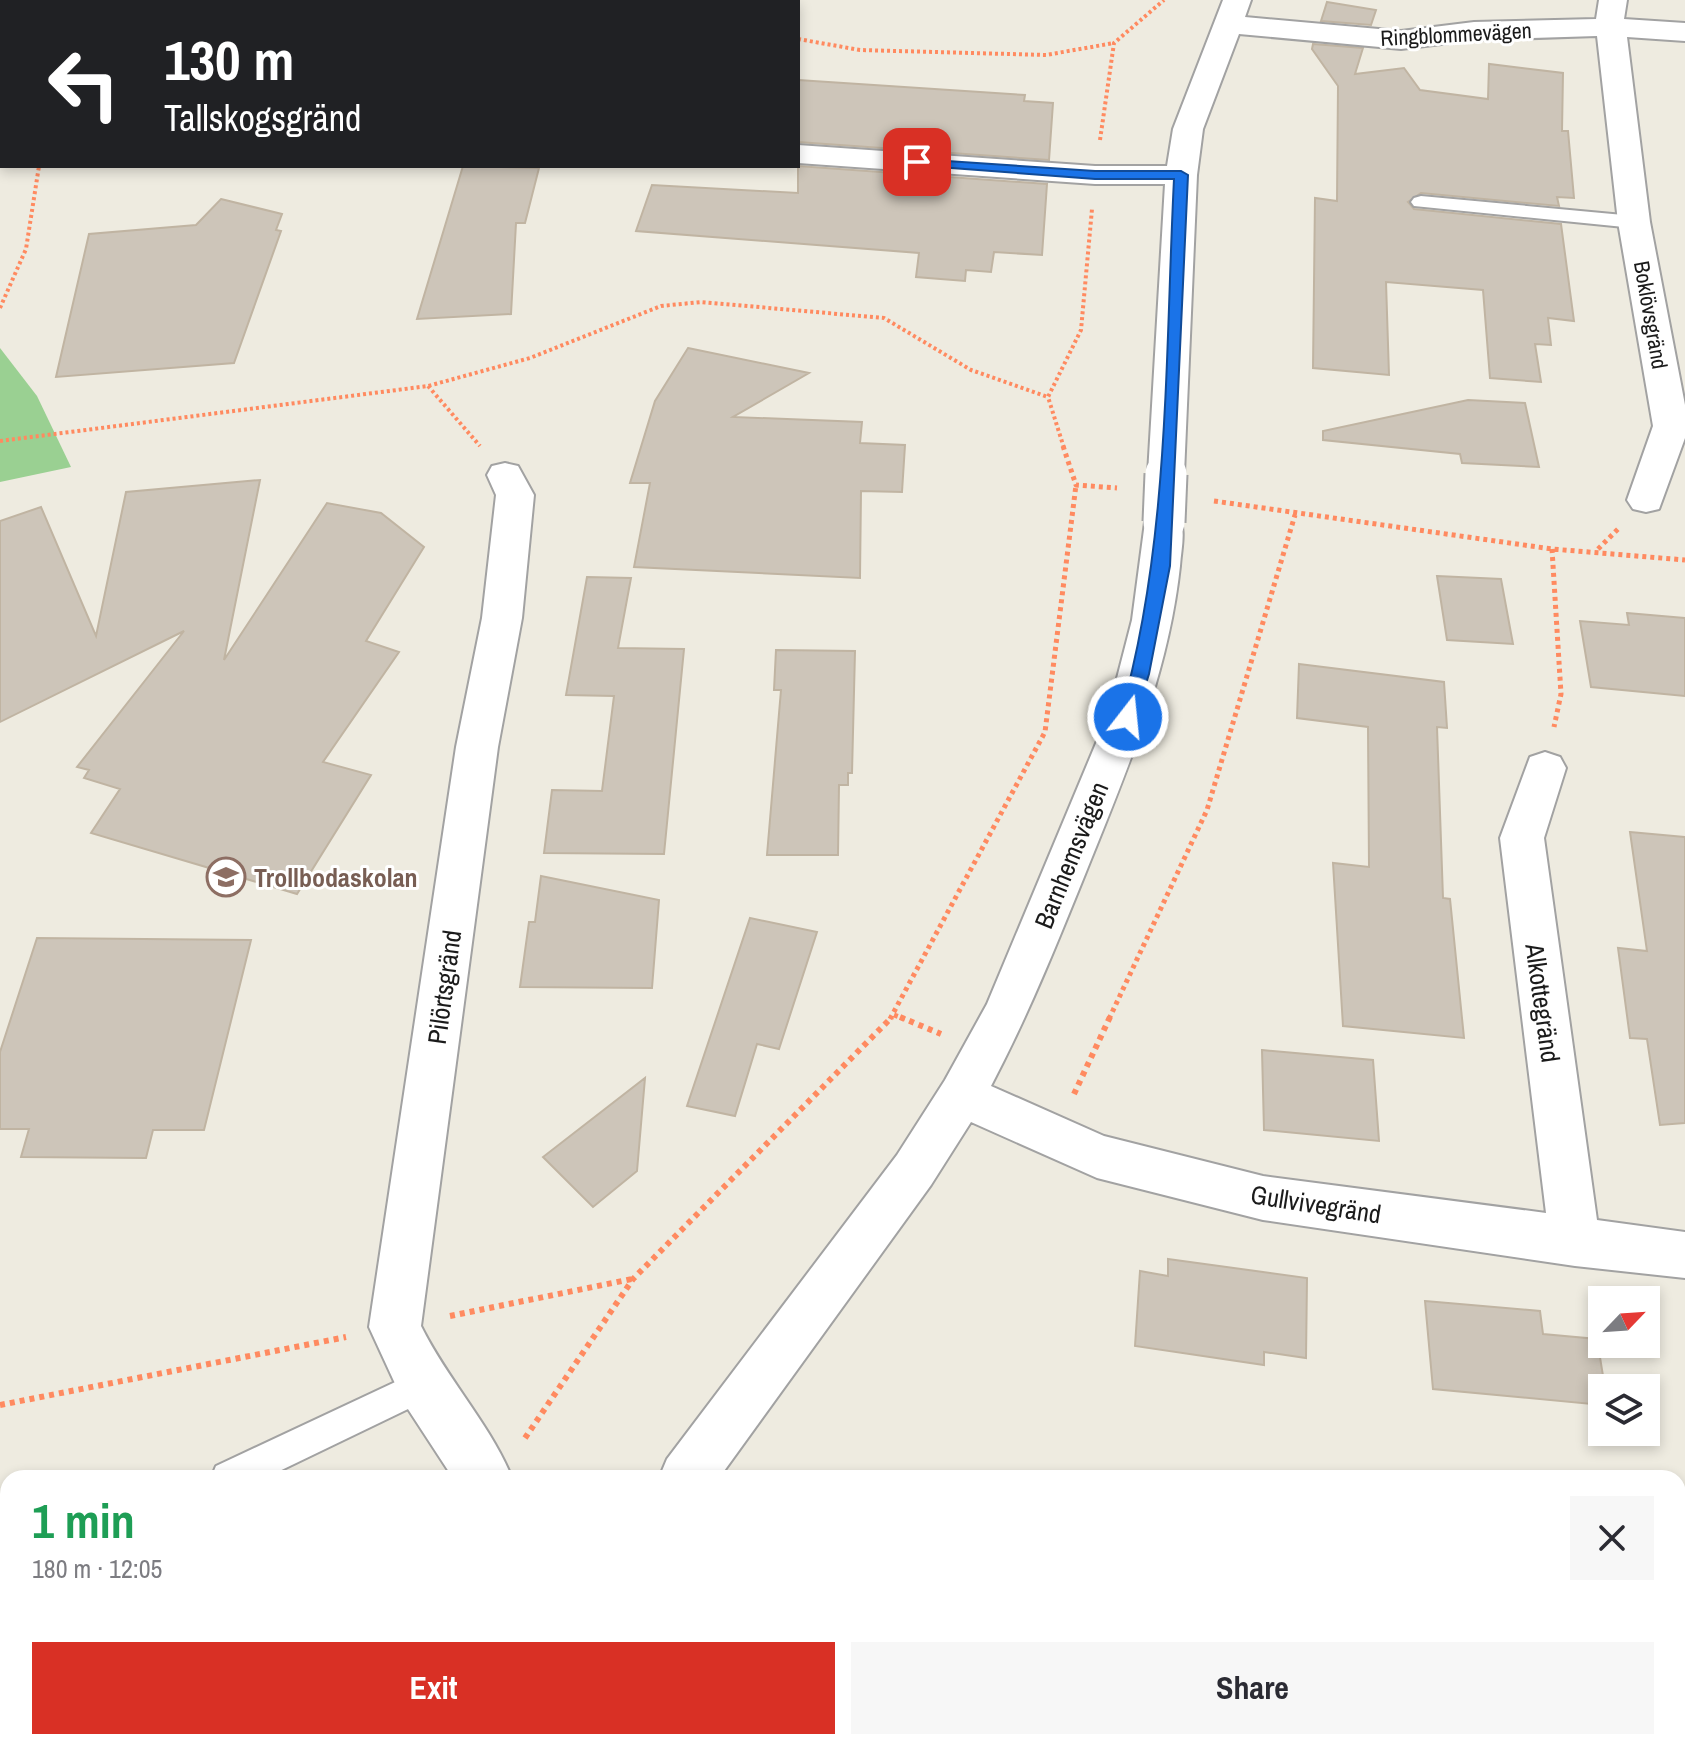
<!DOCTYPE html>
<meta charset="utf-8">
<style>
:root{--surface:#fff;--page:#f7f7f7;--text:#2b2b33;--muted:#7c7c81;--accent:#d93025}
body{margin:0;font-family:"Archivo Narrow",sans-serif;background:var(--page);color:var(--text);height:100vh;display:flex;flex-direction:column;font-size:30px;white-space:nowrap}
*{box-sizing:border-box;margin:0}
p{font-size:26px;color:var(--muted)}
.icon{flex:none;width:44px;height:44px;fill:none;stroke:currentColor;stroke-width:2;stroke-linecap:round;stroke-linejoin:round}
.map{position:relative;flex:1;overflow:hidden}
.sheet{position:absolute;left:0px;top:1470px;width:1686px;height:280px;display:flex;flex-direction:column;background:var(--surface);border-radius:24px 24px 0 0;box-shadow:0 4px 12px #0003}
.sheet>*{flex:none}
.top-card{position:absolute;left:0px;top:0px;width:800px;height:168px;box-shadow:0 4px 12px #0003;background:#202124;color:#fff;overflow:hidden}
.needle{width:52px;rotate:65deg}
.fabs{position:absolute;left:1588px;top:1286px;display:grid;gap:16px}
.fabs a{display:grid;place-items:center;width:72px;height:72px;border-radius:0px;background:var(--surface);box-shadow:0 4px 12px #0003;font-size:40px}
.pin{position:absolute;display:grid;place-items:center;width:68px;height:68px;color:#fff;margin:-34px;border-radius:16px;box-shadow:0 4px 12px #0006}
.me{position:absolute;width:88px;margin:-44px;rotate:16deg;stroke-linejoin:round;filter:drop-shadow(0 0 6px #0008)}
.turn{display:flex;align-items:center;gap:28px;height:168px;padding:0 32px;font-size:36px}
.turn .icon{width:104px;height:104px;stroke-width:2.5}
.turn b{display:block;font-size:56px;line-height:68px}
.round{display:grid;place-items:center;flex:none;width:84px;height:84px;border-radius:0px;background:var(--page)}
.overview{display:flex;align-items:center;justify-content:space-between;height:136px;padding:0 32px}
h1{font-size:48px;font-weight:700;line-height:60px;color:#1e9e55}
.action{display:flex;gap:16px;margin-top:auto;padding:16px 32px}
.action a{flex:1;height:92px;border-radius:0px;background:var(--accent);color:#fff;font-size:32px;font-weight:700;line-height:92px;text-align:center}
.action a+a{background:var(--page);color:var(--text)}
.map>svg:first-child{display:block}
.forest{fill:#9ad092}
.building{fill:#cdc5b9;stroke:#c0b4a2;stroke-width:2}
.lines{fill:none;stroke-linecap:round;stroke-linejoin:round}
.service-casing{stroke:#a2a2a2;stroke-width:4}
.minor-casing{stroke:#a2a2a2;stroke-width:4}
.path-far2{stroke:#ff8a60;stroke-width:4;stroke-dasharray:3 3;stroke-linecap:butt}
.path-far1{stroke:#ff8a60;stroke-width:5;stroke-dasharray:4 4;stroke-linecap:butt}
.path{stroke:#ff8a60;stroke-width:6;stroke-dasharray:5 5;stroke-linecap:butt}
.service{fill:#fff;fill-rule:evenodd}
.minor{fill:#fff;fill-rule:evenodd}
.minor-bridge-casing{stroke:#a2a2a2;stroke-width:45;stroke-linecap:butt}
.minor-bridge{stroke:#fff;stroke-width:41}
.route{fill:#1a73e8;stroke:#114b97;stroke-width:2}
.labels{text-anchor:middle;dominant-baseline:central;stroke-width:6;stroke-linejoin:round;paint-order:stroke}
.far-street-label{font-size:22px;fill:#1b1b1b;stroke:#fff}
.street-label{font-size:26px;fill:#1b1b1b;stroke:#fff}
.education-label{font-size:26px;font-weight:bold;fill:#785e54;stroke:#fff;text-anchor:start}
</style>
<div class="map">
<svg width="1685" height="1750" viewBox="0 0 1685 1750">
<rect width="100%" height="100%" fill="#eeebe0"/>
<!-- forest -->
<path class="forest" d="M0 348 37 396 71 467 0 482Z"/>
<!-- building -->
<path class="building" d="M1327 2 1376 10 1371 25 1321 21Z
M1313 44 1363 48 1355 74 1404 68 1420 90 1488 99 1489 64 1563 73 1562 131H1568L1574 198 1557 197 1559 206 1421 193 1408 202 1414 209 1561 224 1574 321 1548 318 1551 345 1535 344 1541 382 1490 378 1483 290 1386 282 1389 375 1313 368 1315 198 1337 201 1338 86 1312 49Z
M798 80 1025 95 1024 101 1053 103 1049 160 798 142Z
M463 166 539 168 525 223H516L511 314 417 319Z
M798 166 1047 184 1042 255 994 252 991 272 966 270 965 281 916 277 919 253 636 231 652 185 798 193Z
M221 199 282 214 276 230 281 231 234 363 56 377 89 234 196 225Z
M688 348 809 373 733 417 862 422 860 443 905 445 902 492 861 491 860 578 634 567 650 483H630L655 401Z
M1468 400 1525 403 1539 467 1462 463 1460 454 1323 440V431Z
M260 480 224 660 327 503 381 513 424 547 366 641 399 652 323 762 371 775 297 894 91 833 120 789 84 778 89 770 77 767 184 631 0 722V521L41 507 96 636 126 492Z
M1437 576 1501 579 1513 644 1447 640Z
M587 577 631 578 618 648 684 649 664 854 544 853 552 790 602 791 614 696 566 695Z
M1627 613 1685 618V696L1591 687 1580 621 1629 625Z
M776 650 855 651 852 773H848V785H839L838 855H767L781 690H774Z
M1299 664 1444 682 1447 728 1437 727 1443 898 1450 899 1464 1038 1343 1026 1333 863 1369 867 1368 727 1297 718Z
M1630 832 1685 837V1123L1660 1125 1647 1039 1630 1038 1618 948 1647 951Z
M541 876 659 900 652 988 520 987 529 922H535Z
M750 918 817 932 779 1049 757 1044 735 1116 687 1106Z
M37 938 251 940 204 1130H153L146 1158 21 1157 29 1129H0V1052Z
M1262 1050 1373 1060 1379 1141 1264 1130Z
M645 1078 637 1171 593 1207 543 1157Z
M1168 1259 1307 1278 1306 1358 1264 1352V1365L1135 1346 1140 1271 1168 1276Z
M1425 1301 1540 1311 1543 1334 1597 1339 1605 1388 1602 1405 1433 1389Z"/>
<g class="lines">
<defs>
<path id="service" d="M1421 196 1634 216 1644 222 1634 228 1414 206 1411 202 1414 198Z
M423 1369 435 1374 440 1385 435 1396 265 1478H211L216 1466Z"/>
<path id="minor" d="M1223 0H1251L1245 17 1401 31 1474 22 1596 19 1599 0H1627L1624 19 1685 23V41L1627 37 1650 222 1685 405V438L1659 509 1646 512 1633 509 1627 500 1653 426 1618 222 1597 36 1474 40 1401 49 1239 34 1203 129 1197 175 1184 474 1179 483 1166 486 1153 483 1148 474 1165 184H1095L798 163V145L1095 166H1167L1173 129Z
M0 84H2L0 103Z
M505 463 518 466 534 495 522 618 498 747 421 1326C447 1379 490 1424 512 1478H453L404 1403 369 1327 456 747 482 618 496 495 487 475 492 466Z
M1164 509 1177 513C1187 528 1181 549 1180 566 1169 668 1132 758 1094 852 1062 931 1031 1010 991 1086L1104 1136 1263 1176 1546 1213 1500 838 1530 757 1545 752 1560 757 1566 768 1544 838 1597 1220 1685 1232V1278L1575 1266 1263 1220 1097 1178 971 1122 931 1185 719 1478H659L667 1459 897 1155 945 1080 987 1004 1107 717 1132 620 1145 522 1151 513Z
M487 1742H547L543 1750H483Z"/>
</defs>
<!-- service casing -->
<use href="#service" class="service-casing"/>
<!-- minor casing -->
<use href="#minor" class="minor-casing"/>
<!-- path-far2 -->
<path class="path-far2" d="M627 0 632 2
M385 2 388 0
M798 39 860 50 1046 55 1114 43
M1100 140 1114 43 1164 0
M0 308 26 249 39 166
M428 386 480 446
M0 441 428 386 530 358 661 306 701 302 884 318 971 370 1048 397
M1064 448 1048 397 1081 330 1092 209"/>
<!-- path-far1 -->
<path class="path-far1" d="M1063 446 1076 485 1117 488
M1214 501 1552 549 1685 560
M1552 549 1561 694 1554 727
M1598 549 1619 528
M894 1015 905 1019
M890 1019 1045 732 1076 485
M1109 1019 1207 810 1295 515"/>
<!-- path -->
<path class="path" d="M900 1017 941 1034
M1074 1094 1110 1017
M450 1316 632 1279
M0 1405 346 1337
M525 1438 633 1279 892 1017
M311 1750 317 1742"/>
<!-- service -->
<use href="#service" class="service"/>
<!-- minor -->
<use href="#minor" class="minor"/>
<defs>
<path id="minor-bridge" d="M1164 522 1166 474"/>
</defs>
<!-- minor-bridge casing -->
<use href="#minor-bridge" class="minor-bridge-casing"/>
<!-- minor-bridge -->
<use href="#minor-bridge" class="minor-bridge"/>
</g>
<!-- route -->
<path class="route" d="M917 159 1095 171H1181L1188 175 1170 566 1149 674 1134 721 1128 723 1120 717C1170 545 1165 357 1174 179H1095L912 165V160Z"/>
<!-- icons -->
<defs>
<symbol id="school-ring" viewBox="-11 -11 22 22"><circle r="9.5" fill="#fff" stroke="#8d6e63" stroke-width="1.5"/><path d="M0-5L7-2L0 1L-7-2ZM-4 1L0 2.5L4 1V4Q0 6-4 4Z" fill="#8d6e63"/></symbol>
</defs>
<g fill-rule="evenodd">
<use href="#school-ring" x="204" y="855" width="44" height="44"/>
</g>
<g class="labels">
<!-- far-street labels -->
<g class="far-street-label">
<text transform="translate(1456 34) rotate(-3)">Ringblommevägen</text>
<text transform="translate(1651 315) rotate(80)">Boklövsgränd</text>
</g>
<!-- street labels -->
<g class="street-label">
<text transform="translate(1071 855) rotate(-68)">Barnhemsvägen</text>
<text transform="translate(444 987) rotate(-82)">Pilörtsgränd</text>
<text transform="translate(1543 1003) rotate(82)">Alkottegränd</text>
<text transform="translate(1316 1204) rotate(9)">Gullvivegränd</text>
</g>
<!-- education labels -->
<g class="education-label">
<text x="254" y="877">Trollbodaskolan</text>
</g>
</g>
</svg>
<div class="fabs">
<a><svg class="needle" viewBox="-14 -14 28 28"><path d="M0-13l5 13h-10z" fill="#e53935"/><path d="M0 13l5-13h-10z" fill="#7c7c81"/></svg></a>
<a><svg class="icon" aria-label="layers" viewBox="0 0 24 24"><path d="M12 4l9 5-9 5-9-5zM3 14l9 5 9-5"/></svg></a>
</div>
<div class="pin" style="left:917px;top:162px;background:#d93025"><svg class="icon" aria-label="arrive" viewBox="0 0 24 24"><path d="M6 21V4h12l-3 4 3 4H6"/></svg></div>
<svg class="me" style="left:1128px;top:717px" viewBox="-20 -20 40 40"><circle r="17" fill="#1a73e8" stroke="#fff" stroke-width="3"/><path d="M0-11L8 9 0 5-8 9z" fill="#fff"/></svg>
<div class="top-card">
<div class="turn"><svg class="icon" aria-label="left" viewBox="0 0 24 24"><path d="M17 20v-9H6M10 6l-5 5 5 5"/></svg><div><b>130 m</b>Tallskogsgränd</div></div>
</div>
<section class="sheet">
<div class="overview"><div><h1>1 min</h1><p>180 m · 12:05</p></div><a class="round"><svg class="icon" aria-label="close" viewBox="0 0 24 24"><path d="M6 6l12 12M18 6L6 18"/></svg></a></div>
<div class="action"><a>Exit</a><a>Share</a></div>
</section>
</div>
